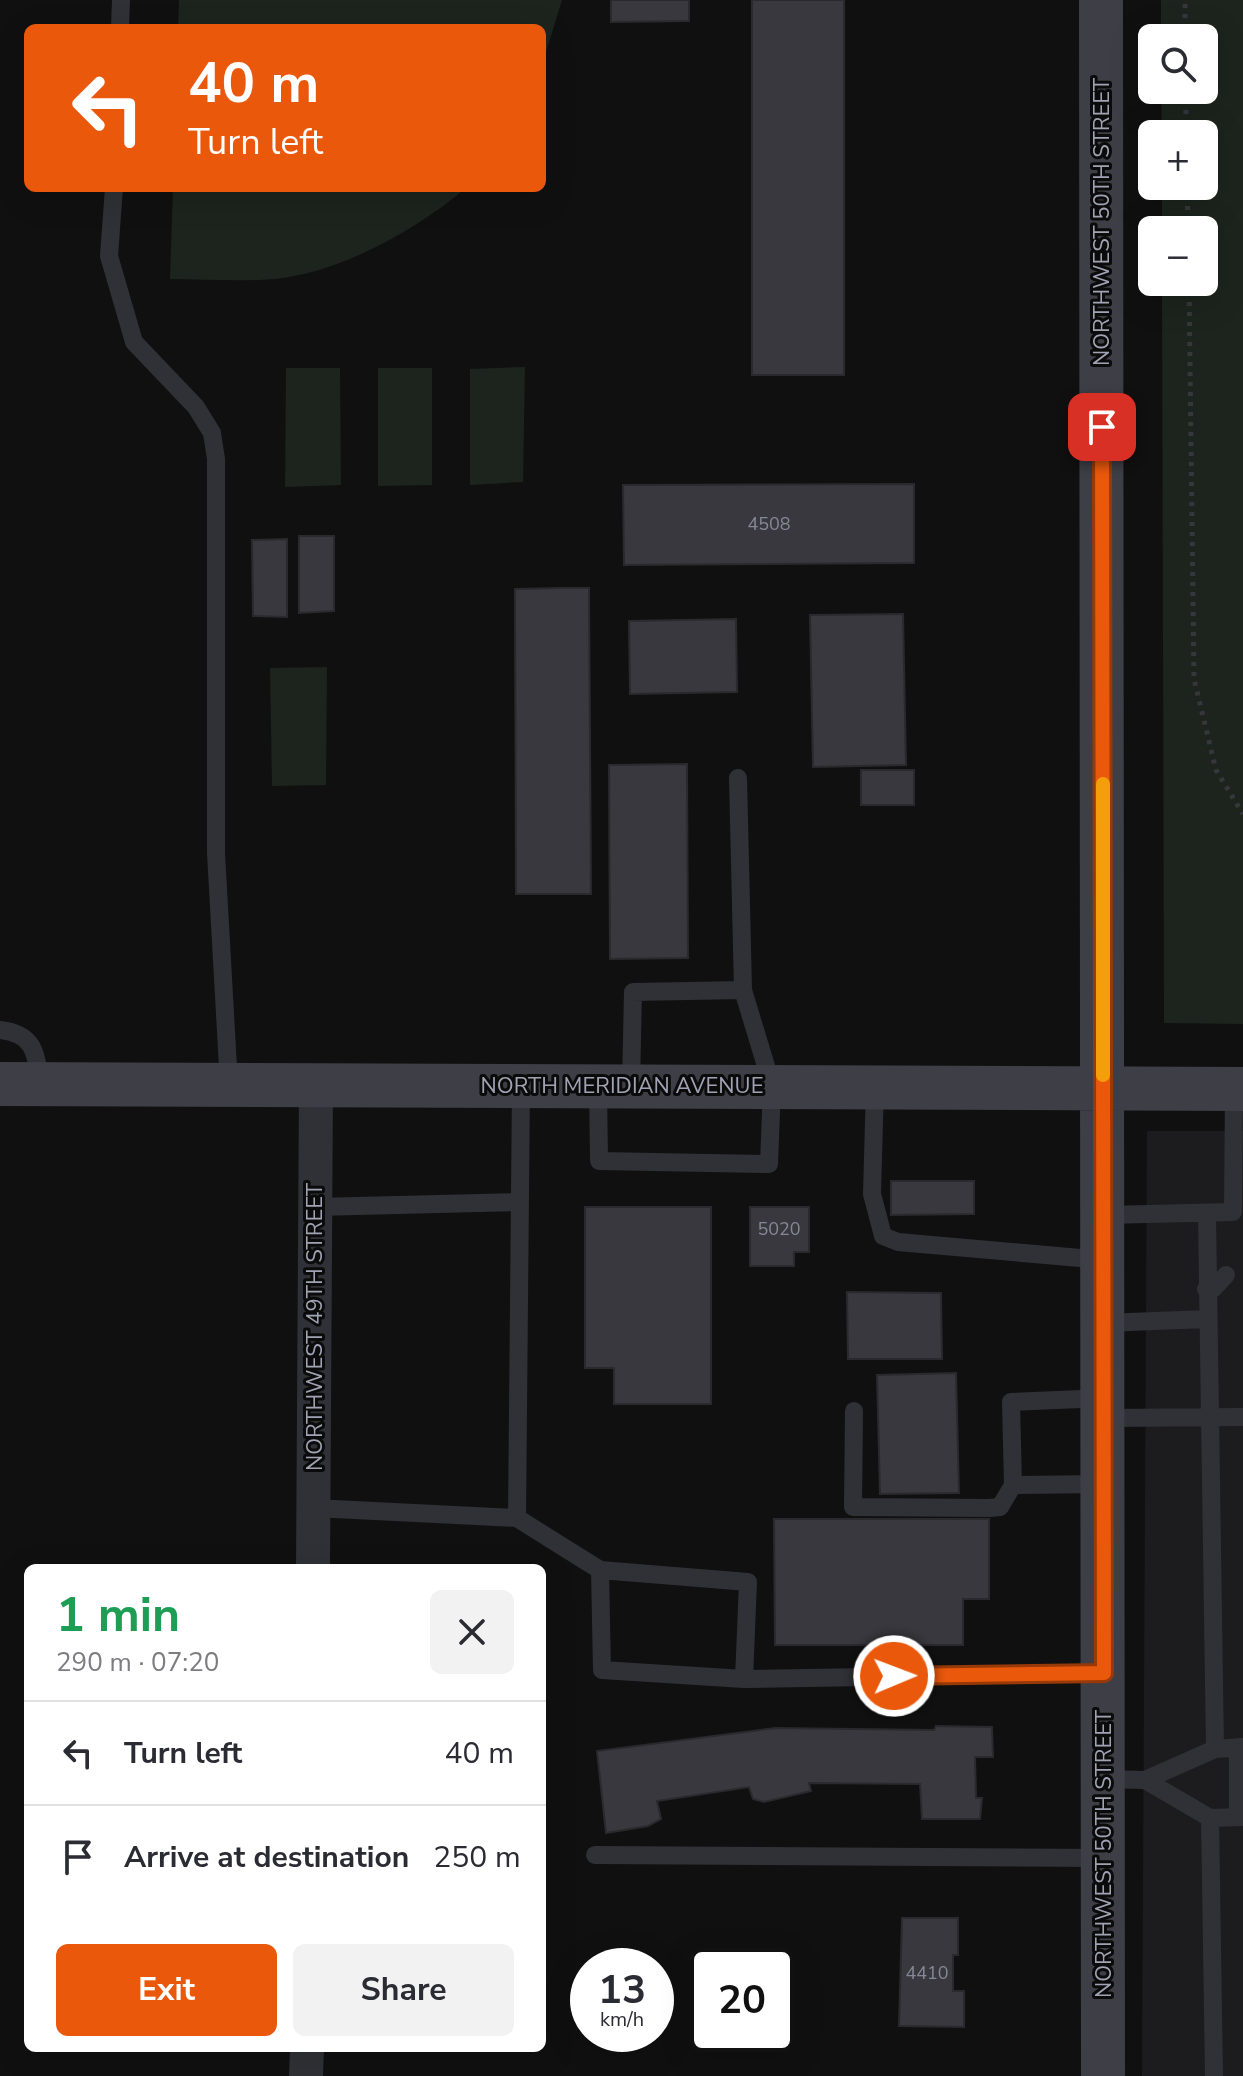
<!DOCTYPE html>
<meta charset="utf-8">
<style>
:root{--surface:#fff;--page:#f2f2f3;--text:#2b2b33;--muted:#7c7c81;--line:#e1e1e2;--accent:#ea580c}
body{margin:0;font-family:"Nunito Sans",sans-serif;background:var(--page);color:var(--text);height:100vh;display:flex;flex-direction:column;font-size:30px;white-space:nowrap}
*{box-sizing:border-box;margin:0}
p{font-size:26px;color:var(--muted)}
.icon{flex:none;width:44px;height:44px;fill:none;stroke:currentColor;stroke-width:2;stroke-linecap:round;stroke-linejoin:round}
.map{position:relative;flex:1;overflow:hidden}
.details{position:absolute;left:24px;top:1564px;width:522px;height:488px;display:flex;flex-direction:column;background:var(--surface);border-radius:12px;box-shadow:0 8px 32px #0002}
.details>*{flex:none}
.hud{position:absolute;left:24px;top:24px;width:522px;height:168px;border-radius:12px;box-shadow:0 8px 32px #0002;background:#ea580c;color:#fff;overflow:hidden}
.fabs{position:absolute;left:1138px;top:24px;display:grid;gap:16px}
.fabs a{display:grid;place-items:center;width:80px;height:80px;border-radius:12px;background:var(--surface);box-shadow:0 8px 32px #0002;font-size:40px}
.speed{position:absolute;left:570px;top:1948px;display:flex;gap:16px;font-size:40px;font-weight:700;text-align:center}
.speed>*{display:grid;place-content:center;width:104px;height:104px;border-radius:50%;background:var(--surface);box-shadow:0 8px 32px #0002;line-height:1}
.speed small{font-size:20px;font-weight:400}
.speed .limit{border:4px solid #111;border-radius:12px;background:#fff;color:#111}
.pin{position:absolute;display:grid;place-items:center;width:68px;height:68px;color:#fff;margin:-34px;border-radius:16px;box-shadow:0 4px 12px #0006}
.me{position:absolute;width:88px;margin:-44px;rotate:89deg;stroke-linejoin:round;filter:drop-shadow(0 0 6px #0008)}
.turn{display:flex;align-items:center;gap:28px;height:168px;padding:0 32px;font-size:36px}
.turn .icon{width:104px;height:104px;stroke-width:2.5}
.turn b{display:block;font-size:56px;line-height:68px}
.round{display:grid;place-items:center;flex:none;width:84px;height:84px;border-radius:12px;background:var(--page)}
.summary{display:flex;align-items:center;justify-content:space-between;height:136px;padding:0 32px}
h1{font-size:48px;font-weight:700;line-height:60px;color:#1e9e55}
.cta{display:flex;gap:16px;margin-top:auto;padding:16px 32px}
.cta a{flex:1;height:92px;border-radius:12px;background:var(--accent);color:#fff;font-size:32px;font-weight:700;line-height:92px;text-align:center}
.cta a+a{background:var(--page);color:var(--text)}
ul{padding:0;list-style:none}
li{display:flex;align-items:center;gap:24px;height:104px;padding:0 32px;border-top:2px solid var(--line)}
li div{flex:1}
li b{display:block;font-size:30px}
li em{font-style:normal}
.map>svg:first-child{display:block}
.built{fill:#1c1c1e}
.green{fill:#1c241d}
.building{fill:#39383e;stroke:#2a292d;stroke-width:2}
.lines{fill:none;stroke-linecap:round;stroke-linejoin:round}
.path{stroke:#36373d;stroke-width:5;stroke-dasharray:4 6;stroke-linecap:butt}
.lane{stroke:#303136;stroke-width:18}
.street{stroke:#303136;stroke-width:34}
.secondary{stroke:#3e3f46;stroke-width:44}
.route-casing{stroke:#983908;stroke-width:20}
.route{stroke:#ea580c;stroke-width:14}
.slow{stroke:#f59e0b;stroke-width:14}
.labels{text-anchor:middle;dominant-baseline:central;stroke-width:6;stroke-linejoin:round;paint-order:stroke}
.number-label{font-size:18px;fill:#868896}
.street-label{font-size:22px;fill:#a0a3b3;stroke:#0b0b0c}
</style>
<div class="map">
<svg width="1243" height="2076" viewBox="0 0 1243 2076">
<rect width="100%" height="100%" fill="#101011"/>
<!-- built -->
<path class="built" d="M1147 1131H1243V2076H1142Z"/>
<!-- green -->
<path class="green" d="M179 0H562L542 65V28H178Z
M1161 0H1243V1024L1164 1023 1162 282H1204V230H1162V186H1204V134H1162L1161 90H1204V38H1161Z
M173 188H466C416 230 340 273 274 279 240 282 204 279 170 279Z
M525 367 523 482 470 485V369Z
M286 368H340L341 485 285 487Z
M378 368H432V485L378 486Z
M327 667 326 785 272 786 270 668Z"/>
<!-- building -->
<path class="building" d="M611 0H689V21L611 22Z
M752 0H844V375H752Z
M914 484V563L624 565 623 485Z
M299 536H334V611L299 613Z
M287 539V617L253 616 252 540Z
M562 588H589L591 894H516L515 589Z
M903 614 906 765 813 767 810 615Z
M736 619 737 692 630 694 629 621Z
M687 764 688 958 610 959 609 765Z
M861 770H914V805H861Z
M891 1181H974V1214L891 1215Z
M585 1207H711V1404H614V1368H585Z
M750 1207H809V1252H794V1266H750Z
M847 1292 941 1293 942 1359H848Z
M956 1373 959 1493 880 1494 877 1375Z
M774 1519H989V1599H963V1645H775Z
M936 1726 992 1727 993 1757H975L976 1798H982L980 1819H922L920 1784 809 1783 811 1791 764 1802 753 1799 749 1787 657 1801 661 1819 648 1826 606 1833 597 1751 775 1728 934 1730Z
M902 1918H958V1955H953V1991H964V2027L899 2026Z"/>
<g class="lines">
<!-- path -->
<path class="path" d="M1185 38V0
M1186 90V134
M1187 186 1188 230
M1189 282 1194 679 1216 770 1243 814"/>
<!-- lane -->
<path class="lane" d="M120 28 121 0
M114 188 109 256 134 342 196 407 212 433 216 459V853L229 1085
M0 1030C36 1034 36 1055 40 1084
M598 1086 599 1161 769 1164 772 1086 743 990 738 778
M631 1086 633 992 743 990
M875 1086 872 1194 883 1236 898 1242 1103 1260
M315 1207 520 1202
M1105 1215 1233 1212 1234 1089
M1207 1215 1215 1749
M1206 1289H1213L1226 1275
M1104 1323 1207 1319
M854 1411 853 1507 989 1508 1000 1507 1013 1485
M1104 1418 1243 1417
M1102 1484 1013 1485 1011 1402 1104 1398
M314 1508 517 1518 521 1086
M517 1518 600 1570
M744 1679 748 1582 600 1570 602 1670 744 1679 1104 1673
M1238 1747V1817
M1104 1779 1145 1780 1215 1749 1243 1747
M1145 1780 1210 1818 1243 1817
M1210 1818 1214 2076
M595 1855 1104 1858"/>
<!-- street -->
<path class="street" d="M313 1568 316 1086
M306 2076 307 2048"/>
<!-- secondary -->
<path class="secondary" d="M1101 0 1103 2076
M0 1084 1243 1089"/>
</g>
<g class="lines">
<defs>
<path id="route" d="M894 1676 1104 1673 1102 427"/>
</defs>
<!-- route casing -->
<use href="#route" class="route-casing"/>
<!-- route -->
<use href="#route" class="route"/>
<!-- slow -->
<path class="slow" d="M1103 1075V784"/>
</g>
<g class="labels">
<!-- number labels -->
<g class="number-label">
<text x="769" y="524">4508</text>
<text x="779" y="1229">5020</text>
<text x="927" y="1973">4410</text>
</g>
<!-- street labels -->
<g class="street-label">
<text transform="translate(1102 222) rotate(-90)">NORTHWEST 50TH STREET</text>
<text x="622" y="1086">NORTH MERIDIAN AVENUE</text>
<text transform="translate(315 1327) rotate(-90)">NORTHWEST 49TH STREET</text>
<text transform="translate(1104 1854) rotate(-90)">NORTHWEST 50TH STREET</text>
</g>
</g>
</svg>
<div class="fabs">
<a><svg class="icon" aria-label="search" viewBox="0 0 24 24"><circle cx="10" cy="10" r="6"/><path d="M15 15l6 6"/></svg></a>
<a>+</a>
<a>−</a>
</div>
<div class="speed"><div>13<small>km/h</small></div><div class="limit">20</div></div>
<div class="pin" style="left:1102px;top:427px;background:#d93025"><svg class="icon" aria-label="arrive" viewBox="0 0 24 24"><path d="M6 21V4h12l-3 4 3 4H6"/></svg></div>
<svg class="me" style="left:894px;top:1676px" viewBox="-20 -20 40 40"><circle r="17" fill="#ea580c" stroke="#fff" stroke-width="3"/><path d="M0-11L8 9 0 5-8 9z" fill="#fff"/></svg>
<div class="hud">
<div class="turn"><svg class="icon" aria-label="left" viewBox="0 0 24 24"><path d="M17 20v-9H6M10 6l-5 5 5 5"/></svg><div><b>40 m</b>Turn left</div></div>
</div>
<section class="details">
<div class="summary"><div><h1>1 min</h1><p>290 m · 07:20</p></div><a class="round"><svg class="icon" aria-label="close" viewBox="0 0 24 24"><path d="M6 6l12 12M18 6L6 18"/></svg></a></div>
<ul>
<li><svg class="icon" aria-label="left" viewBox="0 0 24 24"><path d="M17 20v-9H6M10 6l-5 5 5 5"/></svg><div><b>Turn left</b></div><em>40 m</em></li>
<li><svg class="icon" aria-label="arrive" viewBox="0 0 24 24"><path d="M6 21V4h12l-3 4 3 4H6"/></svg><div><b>Arrive at destination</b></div><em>250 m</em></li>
</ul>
<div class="cta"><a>Exit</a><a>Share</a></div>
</section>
</div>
